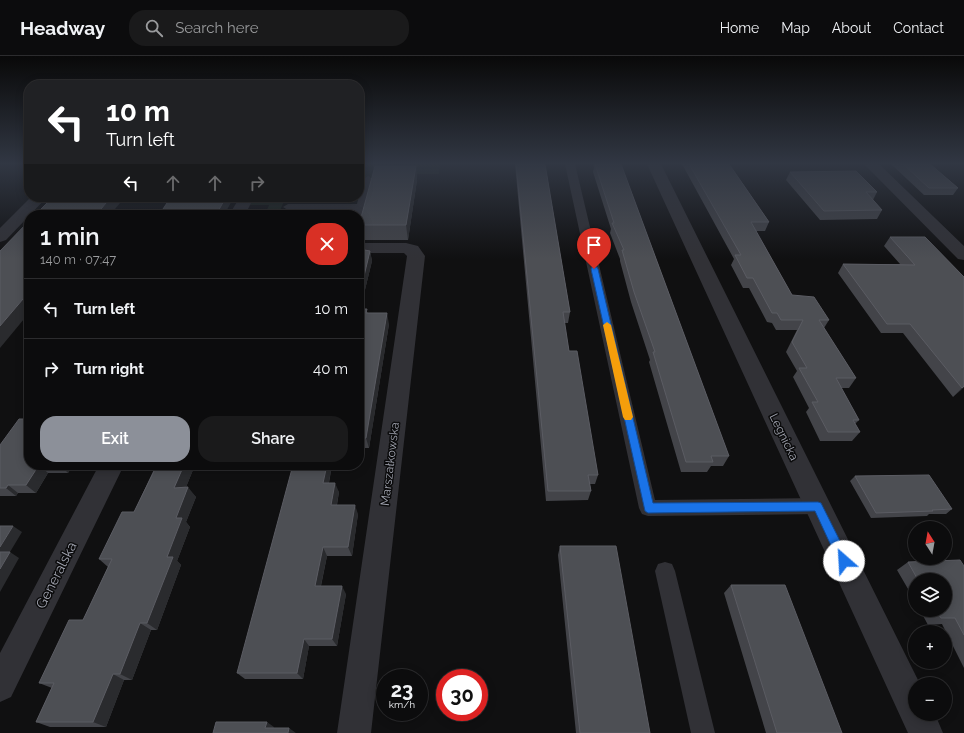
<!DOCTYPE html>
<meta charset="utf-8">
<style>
:root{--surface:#0c0c0d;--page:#1a1a1b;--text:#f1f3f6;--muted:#9a9b9d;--line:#2c2c2e;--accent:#8c9099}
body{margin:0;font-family:Raleway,sans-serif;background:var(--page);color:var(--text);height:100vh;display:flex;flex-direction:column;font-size:15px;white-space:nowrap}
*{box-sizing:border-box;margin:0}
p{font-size:13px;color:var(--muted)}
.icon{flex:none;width:22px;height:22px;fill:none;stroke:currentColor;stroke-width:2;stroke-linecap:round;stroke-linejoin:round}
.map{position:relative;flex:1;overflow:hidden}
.details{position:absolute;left:24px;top:154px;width:340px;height:260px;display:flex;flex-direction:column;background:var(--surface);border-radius:16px;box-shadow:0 2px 10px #0003,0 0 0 1px var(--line)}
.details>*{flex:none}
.guide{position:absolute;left:24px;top:24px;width:340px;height:122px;border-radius:16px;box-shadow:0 2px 10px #0003,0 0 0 1px var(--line);background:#202124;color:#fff;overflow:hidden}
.needle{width:26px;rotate:349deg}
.controls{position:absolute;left:908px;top:465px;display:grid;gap:8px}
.controls a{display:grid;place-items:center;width:44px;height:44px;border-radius:50%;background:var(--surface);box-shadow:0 2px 10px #0003,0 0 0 1px var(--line);font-size:20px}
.speed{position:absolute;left:376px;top:613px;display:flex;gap:8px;font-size:20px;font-weight:700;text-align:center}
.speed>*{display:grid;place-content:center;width:52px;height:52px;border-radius:50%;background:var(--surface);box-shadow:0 2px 10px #0003,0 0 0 1px var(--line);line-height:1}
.speed small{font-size:10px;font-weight:400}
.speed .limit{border:6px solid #d22;background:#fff;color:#111}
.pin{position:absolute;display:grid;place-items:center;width:34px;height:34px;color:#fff;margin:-41px -17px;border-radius:50% 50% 50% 0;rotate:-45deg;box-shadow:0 0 4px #0007}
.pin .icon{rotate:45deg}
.me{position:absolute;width:44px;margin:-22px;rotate:334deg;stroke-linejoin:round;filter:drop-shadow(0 0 3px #0008)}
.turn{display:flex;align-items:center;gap:14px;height:84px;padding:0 16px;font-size:18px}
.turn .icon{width:52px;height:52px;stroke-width:2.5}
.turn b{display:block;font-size:28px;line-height:34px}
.lanes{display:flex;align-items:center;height:38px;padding:0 16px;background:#0003;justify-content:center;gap:20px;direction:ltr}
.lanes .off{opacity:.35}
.round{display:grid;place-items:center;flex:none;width:42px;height:42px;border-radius:16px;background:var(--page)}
.summary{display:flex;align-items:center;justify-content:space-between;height:68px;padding:0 16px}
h1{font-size:24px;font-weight:600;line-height:30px}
.primary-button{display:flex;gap:8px;margin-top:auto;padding:8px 16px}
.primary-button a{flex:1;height:46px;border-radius:16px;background:var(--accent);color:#fff;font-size:16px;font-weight:600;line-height:46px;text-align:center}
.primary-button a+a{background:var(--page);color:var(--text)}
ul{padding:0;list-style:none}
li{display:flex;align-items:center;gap:12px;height:60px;padding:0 16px;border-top:1px solid var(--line)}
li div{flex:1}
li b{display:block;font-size:15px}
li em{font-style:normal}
header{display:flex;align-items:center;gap:24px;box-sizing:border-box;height:56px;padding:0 20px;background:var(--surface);border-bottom:1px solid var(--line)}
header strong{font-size:19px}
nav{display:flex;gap:22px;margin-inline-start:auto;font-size:14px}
.search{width:280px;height:36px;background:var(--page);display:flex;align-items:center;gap:10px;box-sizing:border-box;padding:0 14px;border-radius:16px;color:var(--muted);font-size:15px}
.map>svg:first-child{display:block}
.green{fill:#1c231d}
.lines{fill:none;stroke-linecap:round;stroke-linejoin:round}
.service{fill:#313136;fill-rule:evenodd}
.minor{fill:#313136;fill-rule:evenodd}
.wall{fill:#434449}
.shaded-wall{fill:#2a2b2e}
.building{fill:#4d4f54;stroke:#5b5c63}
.route{fill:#1a73e8;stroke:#114b97}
.slow{fill:#f59e0b}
.labels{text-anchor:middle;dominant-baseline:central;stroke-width:3;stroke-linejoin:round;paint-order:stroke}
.street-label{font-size:12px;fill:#a2a5b1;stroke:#0b0b0c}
.near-street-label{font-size:14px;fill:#a2a5b1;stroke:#0b0b0c}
</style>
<header>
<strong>Headway</strong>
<div class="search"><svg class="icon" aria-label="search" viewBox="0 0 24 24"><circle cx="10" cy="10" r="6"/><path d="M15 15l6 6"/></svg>Search here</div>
<nav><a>Home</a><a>Map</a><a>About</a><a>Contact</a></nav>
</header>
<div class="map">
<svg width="964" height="677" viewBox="0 0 964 677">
<rect width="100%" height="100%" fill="#101011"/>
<!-- green -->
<path class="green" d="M359 108H394L392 121H363L359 135Z
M403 108H440L439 118H401Z
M252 141H286L278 159H265L269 149H248Z"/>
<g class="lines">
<!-- service -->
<path class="service" d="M565 108H575L655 444 818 442 824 444 827 450 824 456 818 458 648 460 642 458 639 452Z
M368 120 373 123 363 162 359 163V159H354L355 154H288L283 151 288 148H357L363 123Z
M665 506 672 508 675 515 715 677H691L655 515 658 508Z"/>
<!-- minor -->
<path class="minor" d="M647 108H661L920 628H915V658H935L943 677H908Z
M864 108H879L964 190V204L958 203Z
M31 141H47L6 184 0 186V172Z
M240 141H254L245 159H229Z
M359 187H406L418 190 425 200 371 677H337L407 200 404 197H359Z
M99 409H124L11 641 0 646V597Z"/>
</g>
<!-- wall -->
<path class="wall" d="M515 108H545L570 256 568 267H564L569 295 598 419 595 428H590L591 435 588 444 546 445Z
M593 108H621L729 400 723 410H711L707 416H681L649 306 650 304 631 246 620 205V203L610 177 611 173 593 116 594 111Z
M682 108H729L769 166 765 175H756L792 239 829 264 824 272 856 322 849 332H841L859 364 855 368 860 376 852 385H820L806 356 809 352 793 321 797 315 786 296 797 274H776L772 267 767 266 749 232H743L731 209 734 203Z
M891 108H930L958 132 953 139H924Z
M416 110 417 124 408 184H362L359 169Z
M790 116 877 136 873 144 882 154 877 163 820 164 786 124Z
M890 181 964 221V331L953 341 903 277H881L838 217 843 208H900L884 190Z
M359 193 370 195 372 205 362 246 364 253 368 257 389 268 369 392H359Z
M0 389 73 409 68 417H48L36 437H18L16 440H0Z
M156 409H195L186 431 196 441 186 466 190 471 177 505 181 509 157 574H151L132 624H124L106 671H50L36 666 52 632 39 627 83 564 108 511 99 503 134 456Z
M332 409 329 427 339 436 337 449 358 458 352 500H327L321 530 346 538 337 590H309L303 623H245L237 617Z
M855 420 952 453 946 458H929L927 460 871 462 850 425Z
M560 490 650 677H576L558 499Z
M908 506 964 510V612L942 568 928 569 920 554H945V524H915V545L897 514Z
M731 529 842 677H766L724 537Z"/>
<!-- shaded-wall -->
<path class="shaded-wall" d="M416 110 417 124 408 184 406 169Z
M111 141H125L110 159H96Z
M226 141H234L224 159H216Z
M370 195 372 205 362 246 364 255 362 264 359 249V241Z
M29 236V257L0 292V270Z
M387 257 389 268 369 392 366 382Z
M964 330V331L953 341Z
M39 409 48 417 36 437 26 429Z
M60 409H73L68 417Z
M184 409H195L182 441 174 432Z
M327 409H332L327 436 323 427Z
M335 427 339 436 335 458 331 449Z
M8 429 18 437 16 440 6 432Z
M188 431 196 441 186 466 190 471 177 505 181 509 157 574 147 567 167 501 176 462Z
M355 449 358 458 352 500 348 491Z
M13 470 22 476 10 496 19 502 0 536V491Z
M323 491 327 500 319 538 315 530Z
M342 530 346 538 337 590 332 583Z
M140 567 151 574 132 624 120 618Z
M304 583 309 590 303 623 297 617Z
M113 618 124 624 106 671 93 666Z
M267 666 274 671 272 677 265 672Z
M289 672 296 677H288Z"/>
<!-- building -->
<path class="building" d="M516 108H545L570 256H563L569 295H577L598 419H588L591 435H548Z
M595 108H621L729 400H711L713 406H686L653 296H655L634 236 622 194H624L612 167H614Z
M689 108H729L769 166H751L792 239 814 241 829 264H819L856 322H836L859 364H853L860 376H828L812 346H818L799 312H807L792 286 803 264H781L777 257H772L753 222H747L735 199H741Z
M903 108H930L958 132H929Z
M375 110H416L406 169H359Z
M856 115 877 136H866L882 154 824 155 790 116Z
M53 141H111L96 159H35Z
M171 141H226L216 159H159Z
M29 165V236L0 270V195Z
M890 181H925L964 221V330L962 332 910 268H887L843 208 915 209Z
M359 193 370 195 359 241Z
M359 245H362L360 253H367L366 257H387L366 382H359Z
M19 363H29V409H60H39L26 429H8L6 432H0V389Z
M157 409H184L174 432 188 431 176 462H182L167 501H173L147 567H140L120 618H113L93 666H36L54 627H39L69 564H83L112 503H99L122 456H134Z
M293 409H327L323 427H335L331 449H355L348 491H323L315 530H342L332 583H304L297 617H237Z
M929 419 952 453 932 454 933 455 876 457 855 420Z
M0 470H13L0 491Z
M560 490H616L650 677H580Z
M0 496H10L0 513Z
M960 504 964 510V579L955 562H941L936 554H945V524H918L908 506Z
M731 529H785L842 677H777Z
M216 666H267L265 672H289L288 677H213Z"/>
<!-- sky -->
<linearGradient id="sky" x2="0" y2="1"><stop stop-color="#090909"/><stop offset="0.53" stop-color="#313743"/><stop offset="1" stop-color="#313743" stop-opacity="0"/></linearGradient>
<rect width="964" height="203" fill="url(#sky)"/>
<!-- route -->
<path class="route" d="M592 211H597L598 213 653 447 818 446 821 447 848 501 849 505 848 509 844 510 840 509 815 455 648 457 645 455 591 213Z"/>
<!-- slow -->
<path class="slow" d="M607 266 611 269 633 361 631 364H625L623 361 603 269Z"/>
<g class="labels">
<!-- street labels -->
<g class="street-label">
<text transform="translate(784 381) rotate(64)">Legnicka</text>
<text transform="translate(390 408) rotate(-83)">Marszałkowska</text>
</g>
<!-- near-street labels -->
<g class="near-street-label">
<text transform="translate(56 519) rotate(-63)">Generalska</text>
</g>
</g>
</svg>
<div class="controls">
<a><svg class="needle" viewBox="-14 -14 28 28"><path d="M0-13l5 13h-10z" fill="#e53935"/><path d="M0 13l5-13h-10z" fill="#9a9b9d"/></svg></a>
<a><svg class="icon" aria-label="layers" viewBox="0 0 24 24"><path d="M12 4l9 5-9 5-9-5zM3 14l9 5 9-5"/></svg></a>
<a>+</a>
<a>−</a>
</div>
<div class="speed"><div>23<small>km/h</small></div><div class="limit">30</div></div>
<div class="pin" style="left:594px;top:213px;background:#d93025"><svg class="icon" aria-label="arrive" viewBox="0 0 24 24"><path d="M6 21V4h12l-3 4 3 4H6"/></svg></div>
<svg class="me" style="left:844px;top:505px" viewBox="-20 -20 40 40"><circle r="19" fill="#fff"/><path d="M0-13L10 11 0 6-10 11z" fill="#1a73e8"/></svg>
<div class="guide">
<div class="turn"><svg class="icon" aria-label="left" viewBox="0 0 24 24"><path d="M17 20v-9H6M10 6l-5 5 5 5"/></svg><div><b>10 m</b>Turn left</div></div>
<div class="lanes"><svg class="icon" aria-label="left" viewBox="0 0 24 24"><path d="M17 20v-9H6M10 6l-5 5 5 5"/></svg><svg class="icon off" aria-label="ahead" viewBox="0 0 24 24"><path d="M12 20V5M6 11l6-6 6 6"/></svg><svg class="icon off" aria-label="ahead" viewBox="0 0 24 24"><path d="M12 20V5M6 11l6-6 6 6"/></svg><svg class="icon off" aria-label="right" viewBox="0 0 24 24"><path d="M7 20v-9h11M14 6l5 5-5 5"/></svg></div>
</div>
<section class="details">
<div class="summary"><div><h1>1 min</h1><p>140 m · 07:47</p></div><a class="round" style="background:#d93025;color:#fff"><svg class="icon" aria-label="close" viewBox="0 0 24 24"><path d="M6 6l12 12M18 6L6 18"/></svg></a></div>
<ul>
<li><svg class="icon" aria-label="left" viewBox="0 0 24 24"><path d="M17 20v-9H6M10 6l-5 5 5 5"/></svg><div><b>Turn left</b></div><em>10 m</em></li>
<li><svg class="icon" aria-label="right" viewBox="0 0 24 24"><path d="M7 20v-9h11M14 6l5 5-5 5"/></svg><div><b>Turn right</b></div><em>40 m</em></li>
</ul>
<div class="primary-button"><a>Exit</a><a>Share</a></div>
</section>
</div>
